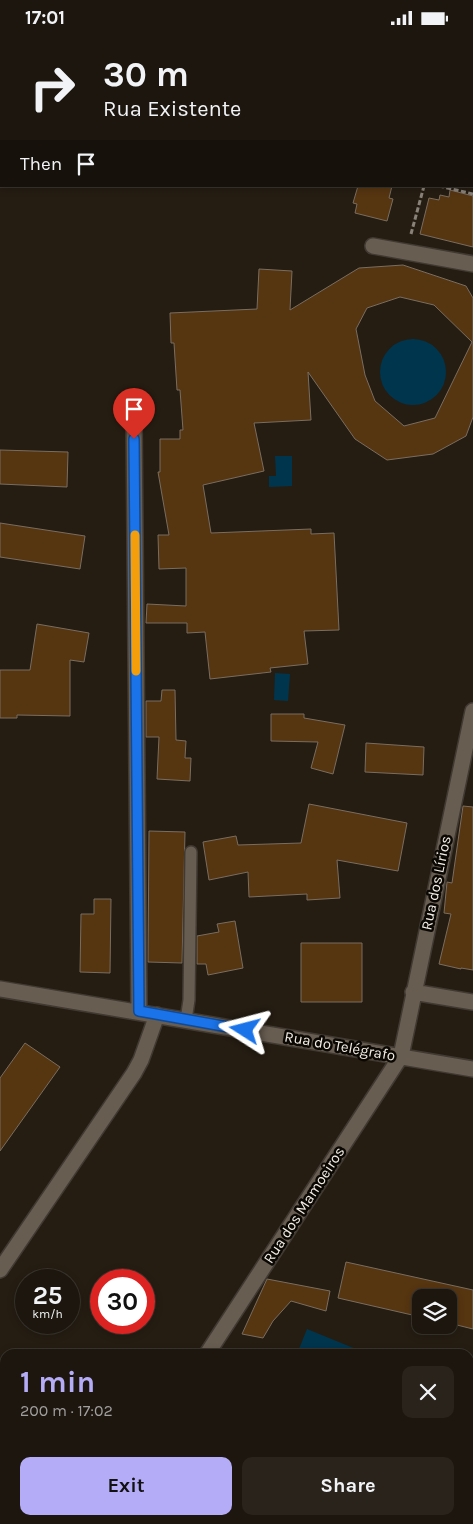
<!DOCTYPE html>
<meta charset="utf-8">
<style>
:root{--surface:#1c160e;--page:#29231c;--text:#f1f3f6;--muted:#a09f9e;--line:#3a352e;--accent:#b5acf8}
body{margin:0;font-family:Karla,sans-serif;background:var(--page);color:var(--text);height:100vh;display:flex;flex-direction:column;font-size:19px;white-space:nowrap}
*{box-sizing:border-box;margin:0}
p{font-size:16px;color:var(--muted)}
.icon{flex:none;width:28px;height:28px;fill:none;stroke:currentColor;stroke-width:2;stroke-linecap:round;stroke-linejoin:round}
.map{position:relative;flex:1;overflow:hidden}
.side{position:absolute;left:0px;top:1314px;width:474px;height:176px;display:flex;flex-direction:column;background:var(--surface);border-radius:15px 15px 0 0;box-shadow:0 2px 8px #0003,0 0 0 1px var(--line)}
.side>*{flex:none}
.guide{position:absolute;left:0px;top:0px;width:474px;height:152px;box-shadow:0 2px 8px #0003,0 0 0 1px var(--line);background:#1c160e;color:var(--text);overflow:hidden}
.fabs{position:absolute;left:412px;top:1254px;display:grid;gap:10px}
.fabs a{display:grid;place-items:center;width:45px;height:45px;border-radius:10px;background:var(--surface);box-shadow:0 2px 8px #0003,0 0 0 1px var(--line);font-size:25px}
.speed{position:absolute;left:15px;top:1234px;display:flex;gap:10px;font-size:25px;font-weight:700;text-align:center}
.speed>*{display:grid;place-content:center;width:65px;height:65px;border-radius:50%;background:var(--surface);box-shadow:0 2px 8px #0003,0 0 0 1px var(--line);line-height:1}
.speed small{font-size:12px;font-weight:400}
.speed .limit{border:8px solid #d22;background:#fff;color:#111}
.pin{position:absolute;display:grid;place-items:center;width:42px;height:42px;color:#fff;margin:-51px -21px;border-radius:50% 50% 50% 0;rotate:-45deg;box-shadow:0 0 5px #0007}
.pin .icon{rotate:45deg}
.me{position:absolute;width:55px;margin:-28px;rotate:279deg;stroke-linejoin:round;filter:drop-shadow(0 0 4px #0008)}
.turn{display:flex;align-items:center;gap:18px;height:105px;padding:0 20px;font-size:22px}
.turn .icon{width:65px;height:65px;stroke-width:2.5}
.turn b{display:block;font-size:35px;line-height:42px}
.then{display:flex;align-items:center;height:48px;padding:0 20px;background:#0003;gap:10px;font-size:19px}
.round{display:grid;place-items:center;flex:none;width:52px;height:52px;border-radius:10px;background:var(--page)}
.head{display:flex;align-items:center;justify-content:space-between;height:85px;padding:0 20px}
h1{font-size:30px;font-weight:700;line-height:38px;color:var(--accent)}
.primary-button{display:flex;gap:10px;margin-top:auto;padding:10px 20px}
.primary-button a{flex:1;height:58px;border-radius:10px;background:var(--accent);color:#111;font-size:20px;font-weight:700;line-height:58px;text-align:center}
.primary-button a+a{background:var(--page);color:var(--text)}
.status{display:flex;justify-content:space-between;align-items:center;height:35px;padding:0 25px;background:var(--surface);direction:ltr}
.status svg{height:14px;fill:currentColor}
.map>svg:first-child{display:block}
.water{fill:#00354e}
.building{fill:#563511;stroke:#796d61;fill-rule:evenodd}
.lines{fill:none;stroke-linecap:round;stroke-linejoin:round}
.lane-casing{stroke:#403a33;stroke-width:14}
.street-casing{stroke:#403a33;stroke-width:18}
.path{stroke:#898279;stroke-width:3;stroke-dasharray:5 2.5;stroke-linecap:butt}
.lane{stroke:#685d51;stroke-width:11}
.street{stroke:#685d51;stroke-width:15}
.route-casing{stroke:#114b97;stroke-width:12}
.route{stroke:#1a73e8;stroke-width:9}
.slow{stroke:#f59e0b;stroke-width:9}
.labels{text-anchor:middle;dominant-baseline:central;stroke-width:5;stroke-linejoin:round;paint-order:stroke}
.street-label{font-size:15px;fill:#f3ede5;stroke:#0b0804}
</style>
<div class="status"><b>17:01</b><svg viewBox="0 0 49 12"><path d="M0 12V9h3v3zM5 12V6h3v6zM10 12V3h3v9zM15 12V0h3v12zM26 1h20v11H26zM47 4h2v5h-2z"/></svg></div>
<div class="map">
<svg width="473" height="1489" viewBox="0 0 473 1489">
<rect width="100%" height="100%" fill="#251d12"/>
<!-- water -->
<path class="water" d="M380 337a33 33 0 1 1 66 0a33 33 0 1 1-66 0Z
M275 421H292V451L269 452V441H276Z
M275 638 290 639 288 666 274 665Z
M307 1294 368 1319H297Z"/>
<!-- building -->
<path class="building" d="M358 151H392L389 163 393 164 387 186 355 178 357 169 353 168Z
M450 155 473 161V212L420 199 429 163 439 165 440 160 449 162Z
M403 230 466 251 473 263V382L466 401 433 419 387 425 355 404 308 337 311 385 254 388 264 436 203 450 211 498 311 494V499L334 498 339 595 304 596 308 629 270 633 271 637 210 644 205 597 187 598V588H146L147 569 186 571V533L159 534 158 500H169L158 437H160V404H180V395H183L180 355H177L174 308H171L170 278 257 274 259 234 292 236 290 275 359 233ZM400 262 434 270 472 307 435 383 404 391 375 366 365 340 356 294 367 273Z
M0 415 68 417 67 452 0 449Z
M0 488 85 501 80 534 0 522Z
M37 589 89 598 84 627 70 625V681L17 680V683H0V635H30Z
M162 655H175L176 705 186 706 185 723H191L190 746 157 744 159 702H146V666H161Z
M271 679H304V683L345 690 333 739 311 733 318 707 271 706Z
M366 708 424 712 423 740 365 737Z
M309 769 407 788 398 836 337 825 340 863 307 865V859L249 862 248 837 209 845 203 807 236 801 238 810 301 808Z
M463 771 473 772V935L461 933V934L439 929 451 879 444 878 447 847 452 848Z
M149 796 185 797 182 928 148 927Z
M94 864H111L110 938 80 937 81 879H94Z
M235 886 243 933 208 940 206 929H197V901L219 897 217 889Z
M301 908H362V967H301Z
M25 1008 60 1032 0 1116V1043Z
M346 1227 473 1255V1294L449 1288V1262H421V1282L338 1263Z
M267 1244 330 1256 326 1276 291 1266 273 1286 263 1303 242 1299Z"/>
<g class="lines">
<defs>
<path id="lane" d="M472 70H473
M186 985 189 965 191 817"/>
<path id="street" d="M373 211 473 229
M134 384 139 976
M0 954 473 1034
M413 957 473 967
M0 1235 134 1038 141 1025 157 980
M207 1319 401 1021 473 676
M208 1485 217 1489
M446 1485 458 1489
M96 1489 99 1485"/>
</defs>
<!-- lane casing -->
<use href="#lane" class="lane-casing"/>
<!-- street casing -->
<use href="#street" class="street-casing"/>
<!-- path -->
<path class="path" d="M451 0V1
M472 147H473
M439 151 473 159
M411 199 424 151"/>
<!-- lane -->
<use href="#lane" class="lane"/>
<!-- street -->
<use href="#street" class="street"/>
</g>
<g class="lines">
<defs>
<path id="route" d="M134 404 139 976 245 995"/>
</defs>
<!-- route casing -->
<use href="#route" class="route-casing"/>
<!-- route -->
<use href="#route" class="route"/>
<!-- slow -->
<path class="slow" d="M135 500 136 636"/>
</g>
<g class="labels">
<!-- street labels -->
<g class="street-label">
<text transform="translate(436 848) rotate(-78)">Rua dos Lírios</text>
<text transform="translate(340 1011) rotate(10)">Rua do Telégrafo</text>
<text transform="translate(304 1170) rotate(-57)">Rua dos Mamoeiros</text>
</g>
</g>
</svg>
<div class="fabs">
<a><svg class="icon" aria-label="layers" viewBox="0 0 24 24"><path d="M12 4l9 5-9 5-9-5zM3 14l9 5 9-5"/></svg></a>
</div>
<div class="speed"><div>25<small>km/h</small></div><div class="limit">30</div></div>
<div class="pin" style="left:134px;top:404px;background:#d93025"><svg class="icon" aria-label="arrive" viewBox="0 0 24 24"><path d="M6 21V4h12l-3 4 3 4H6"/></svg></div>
<svg class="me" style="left:245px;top:995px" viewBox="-20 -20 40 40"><path d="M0-17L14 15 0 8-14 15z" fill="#1a73e8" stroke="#fff" stroke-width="4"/></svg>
<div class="guide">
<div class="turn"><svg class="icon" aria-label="right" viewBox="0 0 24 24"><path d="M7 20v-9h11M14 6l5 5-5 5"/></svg><div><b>30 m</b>Rua Existente</div></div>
<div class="then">Then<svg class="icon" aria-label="arrive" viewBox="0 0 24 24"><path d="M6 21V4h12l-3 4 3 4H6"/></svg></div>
</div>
<section class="side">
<div class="head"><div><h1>1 min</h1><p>200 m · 17:02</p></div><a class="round"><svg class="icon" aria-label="close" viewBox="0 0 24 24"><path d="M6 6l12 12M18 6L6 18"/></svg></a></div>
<div class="primary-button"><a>Exit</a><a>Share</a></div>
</section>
</div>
